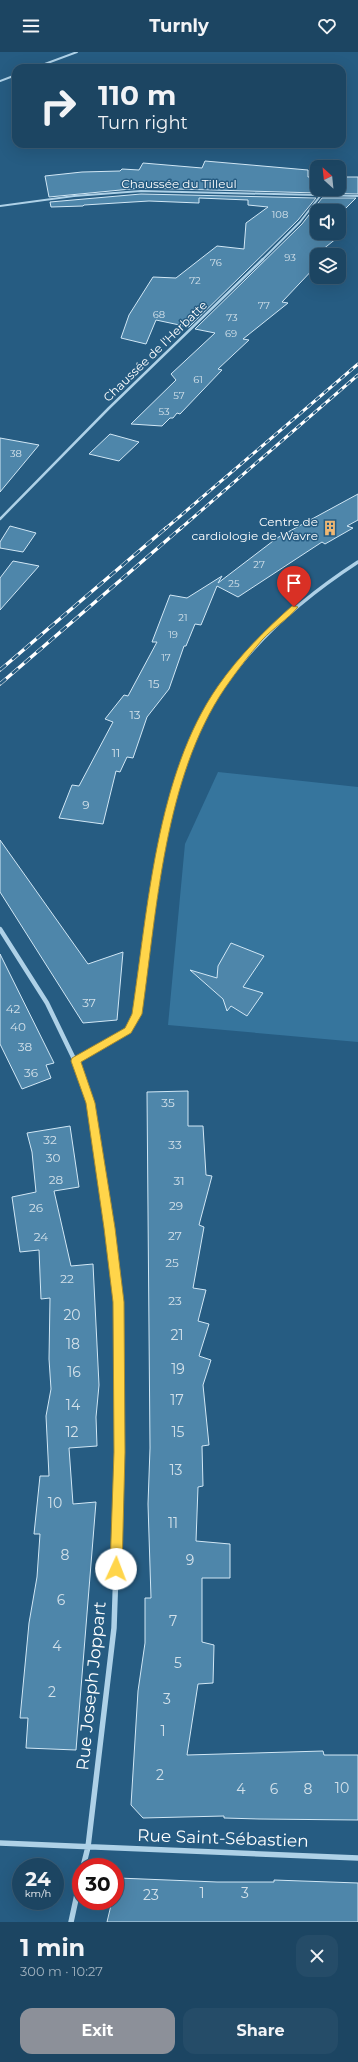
<!DOCTYPE html>
<meta charset="utf-8">
<style>
:root{--surface:#1c4562;--page:#254c68;--text:#f1f3f6;--muted:#a0b1be;--line:#3a5d77;--accent:#8c9099}
body{margin:0;font-family:Montserrat,sans-serif;background:var(--page);color:var(--text);height:100vh;display:flex;flex-direction:column;font-size:15px;white-space:nowrap}
*{box-sizing:border-box;margin:0}
p{font-size:13px;color:var(--muted)}
.icon{flex:none;width:22px;height:22px;fill:none;stroke:currentColor;stroke-width:2;stroke-linecap:round;stroke-linejoin:round}
.map{position:relative;height:1870px;overflow:hidden}
.drawer{display:flex;flex-direction:column;background:var(--surface);flex:1}
.drawer>*{flex:none}
.guide{position:absolute;left:12px;top:12px;width:334px;height:84px;border-radius:12px;box-shadow:0 4px 16px #0002,0 0 0 1px var(--line);background:#1c4562;color:var(--text);overflow:hidden}
.needle{width:26px;rotate:333deg}
.buttons{position:absolute;left:310px;top:108px;display:grid;gap:8px}
.buttons a{display:grid;place-items:center;width:36px;height:36px;border-radius:8px;background:var(--surface);box-shadow:0 4px 16px #0002,0 0 0 1px var(--line);font-size:20px}
.speed{position:absolute;left:12px;top:1806px;display:flex;gap:8px;font-size:20px;font-weight:700;text-align:center}
.speed>*{display:grid;place-content:center;width:52px;height:52px;border-radius:50%;background:var(--surface);box-shadow:0 4px 16px #0002,0 0 0 1px var(--line);line-height:1}
.speed small{font-size:10px;font-weight:400}
.speed .limit{border:6px solid #d22;background:#fff;color:#111}
.pin{position:absolute;display:grid;place-items:center;width:34px;height:34px;color:#fff;margin:-41px -17px;border-radius:50% 50% 50% 0;rotate:-45deg;box-shadow:0 0 4px #0007}
.pin .icon{rotate:45deg}
.me{position:absolute;width:44px;margin:-22px;rotate:2deg;stroke-linejoin:round;filter:drop-shadow(0 0 3px #0008)}
.turn{display:flex;align-items:center;gap:14px;height:84px;padding:0 20px;font-size:18px}
.turn .icon{width:52px;height:52px;stroke-width:2.5}
.turn b{display:block;font-size:28px;line-height:34px}
.round{display:grid;place-items:center;flex:none;width:42px;height:42px;border-radius:12px;background:var(--page)}
.overview{display:flex;align-items:center;justify-content:space-between;height:68px;padding:0 20px}
h1{font-size:24px;font-weight:700;line-height:30px}
.action{display:flex;gap:8px;margin-top:auto;padding:8px 20px}
.action a{flex:1;height:46px;border-radius:12px;background:var(--accent);color:#fff;font-size:16px;font-weight:700;line-height:46px;text-align:center}
.action a+a{background:var(--page);color:var(--text)}
header{display:flex;justify-content:space-between;align-items:center;height:52px;padding:0 20px;background:var(--surface);font-size:18px;font-weight:700}
.map>svg:first-child{display:block}
.green{fill:#36759d}
.building{fill:#4e86aa;stroke:#d1e7f5}
.lines{fill:none;stroke-linecap:round;stroke-linejoin:round}
.minor-far4{stroke:#aed1e7;stroke-width:2}
.minor-far3{stroke:#aed1e7;stroke-width:2.5}
.minor-far2{stroke:#aed1e7;stroke-width:3.5}
.minor-far1{stroke:#aed1e7;stroke-width:4.5}
.minor{stroke:#aed1e7;stroke-width:5.5}
.rail-far1-casing{stroke:#fff;stroke-width:3}
.rail-casing{stroke:#fff;stroke-width:3.5}
.rail-far1{stroke:#265c82;stroke-width:2;stroke-dasharray:5.5;stroke-linecap:butt}
.rail{stroke:#265c82;stroke-width:2.5;stroke-dasharray:8;stroke-linecap:butt}
.route{fill:#ffd54a;stroke:#a68a30}
.labels{text-anchor:middle;dominant-baseline:central;stroke-width:3;stroke-linejoin:round;paint-order:stroke}
.far-number-label{font-size:10px;fill:#d3e1ea}
.far-street-label{font-size:12px;fill:#fff;stroke:#265c82}
.far-poi-label{font-size:12px;fill:#fff;stroke:#265c82;text-anchor:end}
.number-label{font-size:12px;fill:#d3e1ea}
.near-number-label{font-size:14px;fill:#d3e1ea}
.near-street-label{font-size:17px;fill:#fff;stroke:#265c82}
</style>
<header><svg class="icon" aria-label="menu" viewBox="0 0 24 24"><path d="M4 6h16M4 12h16M4 18h16"/></svg>Turnly<svg class="icon" aria-label="heart" viewBox="0 0 24 24"><path d="M12 20l-8-8c-3-5 5-10 8-4 3-6 11-1 8 4z"/></svg></header>
<div class="map">
<svg width="358" height="1870" viewBox="0 0 358 1870">
<rect width="100%" height="100%" fill="#265c82"/>
<!-- green -->
<path class="green" d="M218 720 358 735V990L168 973 185 792Z"/>
<!-- building -->
<path class="building" d="M205 109 308 118V125H317L318 141 141 136 49 145 45 124 82 120 120 119 122 117 139 118 143 111 202 116Z
M339 125H358V142L323 141 322 137H339Z
M141 142 316 146 298 168 189 275 156 268 146 292 121 286 129 263 153 225 176 226 217 194 244 197 246 171 268 155 248 153V148L199 146V151L149 149 84 153 83 154 51 155 50 150Z
M322 146H356L339 163V159H317V181L337 186 317 202V213L282 250 288 251 243 287 249 288 218 317 222 318 180 362 177 361 173 366H170L162 374 131 372 176 328 171 322 215 281 195 277 302 172Z
M110 382 139 390 119 409 89 402Z
M0 386 39 393 0 440Z
M358 442V468L347 474 353 476 325 492 322 490 238 545 217 534 201 573 195 572 186 594H184L169 637 147 665 133 706 127 705 120 720 116 719 103 772 59 766 72 733 79 734 113 670 105 667 124 643 128 644 157 590H152L170 543 187 546 222 524 218 531 277 486Z
M10 474 36 481 23 500 0 496V490Z
M13 509 39 514 0 558V526Z
M0 788 88 912 123 900 117 968 83 971 0 840Z
M231 891 264 904 243 935 263 941 247 964 231 954 227 959 223 947 190 918 217 926 218 914Z
M0 902 54 1011 46 1013 51 1026 22 1037 0 992Z
M188 1039V1074H203L206 1123 212 1124 199 1173 204 1175 193 1236 206 1238 198 1269 209 1272 199 1304 211 1308 203 1333 209 1393 202 1394 203 1434 198 1435 196 1489 230 1492V1526H202V1590L214 1593 213 1631 198 1632 187 1703 323 1699 324 1703H358V1768L259 1767 224 1766V1764L143 1766 131 1753 138 1639 145 1591V1546H151L148 1452 150 1396 147 1040Z
M70 1074 79 1135 54 1139 71 1214 93 1212 99 1333 96 1365 97 1394 69 1396 73 1452 96 1450 76 1698 26 1696 28 1666H20L29 1571 37 1525 40 1482H34L40 1424H49L46 1364 51 1337 49 1307 50 1246 41 1247 39 1198 20 1200 12 1145 36 1140 32 1100 27 1081Z
M118 1826 217 1830H274V1828L358 1831V1870H107L112 1849H115Z"/>
<g class="lines">
<!-- minor-far4 -->
<path class="minor-far4" d="M34 16 77 0
M0 29 16 23
M319 137 321 143
M0 154 74 144 141 139 358 144
M262 208 300 170 321 143"/>
<!-- minor-far3 -->
<path class="minor-far3" d="M0 467 109 356 263 207"/>
<!-- minor-far2 -->
<path class="minor-far2" d="M157 827C163 796 166 764 175 735 206 634 272 566 358 510"/>
<!-- minor-far1 -->
<path class="minor-far1" d="M0 877 47 951 75 1009 91 1051 110 1176 118 1250V1281
M75 1009 128 978 137 962 158 826"/>
<!-- minor -->
<path class="minor" d="M0 1791 358 1806
M83 1815 88 1795 114 1576 120 1400 118 1280
M71 1870 81 1824"/>
<defs>
<path id="rail-far1" d="M165 477 358 312
M180 477 358 323"/>
<path id="rail" d="M0 618 166 476
M0 632 181 476"/>
</defs>
<!-- rail-far1 casing -->
<use href="#rail-far1" class="rail-far1-casing"/>
<!-- rail casing -->
<use href="#rail" class="rail-casing"/>
<!-- rail-far1 -->
<use href="#rail-far1" class="rail-far1"/>
<!-- rail -->
<use href="#rail" class="rail"/>
</g>
<!-- route -->
<path class="route" d="M292 554 298 555C287 568 273 576 262 588 249 603 236 620 225 636 164 726 157 857 142 962L131 981 81 1010 95 1051 115 1176 124 1250 125 1400 122 1517 120 1522 116 1523 111 1522 110 1517 114 1400 113 1250 104 1176 86 1051 71 1009 72 1006 125 976 132 962C148 857 156 723 218 634 239 604 265 578 292 554Z"/>
<!-- icons -->
<defs>
<symbol id="building-bare" viewBox="-9 -9 18 18"><path d="M-4-6H4V6H1V3H-1V6H-4ZM-2.5-4.3h1.7v1.8h-1.7ZM.8-4.3h1.7v1.8H.8ZM-2.5-1h1.7V.8h-1.7ZM.8-1h1.7V.8H.8Z" fill="#f0b873" stroke="#265c82" stroke-width="2.5" paint-order="stroke"/></symbol>
</defs>
<g fill-rule="evenodd">
<use href="#building-bare" x="319" y="465" width="22" height="22"/>
</g>
<g class="labels">
<!-- far-number labels -->
<g class="far-number-label">
<text x="280" y="162">108</text>
<text x="290" y="205">93</text>
<text x="216" y="210">76</text>
<text x="195" y="228">72</text>
<text x="264" y="253">77</text>
<text x="159" y="262">68</text>
<text x="232" y="265">73</text>
<text x="231" y="281">69</text>
<text x="198" y="327">61</text>
<text x="179" y="343">57</text>
<text x="164" y="359">53</text>
<text x="16" y="401">38</text>
<text x="259" y="512">27</text>
<text x="234" y="531">25</text>
<text x="183" y="565">21</text>
<text x="173" y="582">19</text>
<text x="166" y="605">17</text>
</g>
<!-- far-street labels -->
<g class="far-street-label">
<text x="179" y="131">Chaussée du Tilleul</text>
<text transform="translate(155 299) rotate(-44)">Chaussée de l'Herbatte</text>
</g>
<!-- far-poi labels -->
<g class="far-poi-label">
<text x="318" y="469">Centre de<tspan x="318" dy="14">cardiologie de Wavre</tspan></text>
</g>
<!-- number labels -->
<g class="number-label">
<text x="154" y="631">15</text>
<text x="135" y="662">13</text>
<text x="116" y="700">11</text>
<text x="86" y="752">9</text>
<text x="89" y="950">37</text>
<text x="13" y="956">42</text>
<text x="18" y="974">40</text>
<text x="25" y="994">38</text>
<text x="31" y="1020">36</text>
<text x="168" y="1050">35</text>
<text x="50" y="1087">32</text>
<text x="175" y="1092">33</text>
<text x="53" y="1105">30</text>
<text x="56" y="1127">28</text>
<text x="179" y="1128">31</text>
<text x="176" y="1153">29</text>
<text x="36" y="1155">26</text>
<text x="175" y="1183">27</text>
<text x="41" y="1184">24</text>
<text x="172" y="1210">25</text>
<text x="67" y="1226">22</text>
<text x="175" y="1248">23</text>
</g>
<!-- near-number labels -->
<g class="near-number-label">
<text x="72" y="1263">20</text>
<text x="177" y="1283">21</text>
<text x="73" y="1292">18</text>
<text x="178" y="1317">19</text>
<text x="74" y="1320">16</text>
<text x="177" y="1348">17</text>
<text x="73" y="1353">14</text>
<text x="72" y="1380">12</text>
<text x="178" y="1380">15</text>
<text x="176" y="1418">13</text>
<text x="55" y="1451">10</text>
<text x="173" y="1471">11</text>
<text x="65" y="1503">8</text>
<text x="190" y="1508">9</text>
<text x="61" y="1548">6</text>
<text x="173" y="1569">7</text>
<text x="57" y="1594">4</text>
<text x="178" y="1611">5</text>
<text x="52" y="1640">2</text>
<text x="167" y="1647">3</text>
<text x="163" y="1679">1</text>
<text x="160" y="1723">2</text>
<text x="342" y="1736">10</text>
<text x="241" y="1737">4</text>
<text x="274" y="1737">6</text>
<text x="308" y="1737">8</text>
<text x="202" y="1841">1</text>
<text x="245" y="1841">3</text>
<text x="151" y="1843">23</text>
</g>
<!-- near-street labels -->
<g class="near-street-label">
<text transform="translate(91 1634) rotate(-84)">Rue Joseph Joppart</text>
<text transform="translate(223 1786) rotate(2)">Rue Saint-Sébastien</text>
</g>
</g>
</svg>
<div class="buttons">
<a><svg class="needle" viewBox="-14 -14 28 28"><path d="M0-13l5 13h-10z" fill="#e53935"/><path d="M0 13l5-13h-10z" fill="#a0b1be"/></svg></a>
<a><svg class="icon" aria-label="sound" viewBox="0 0 24 24"><path d="M4 9h4l5-4v14l-5-4H4zM17 9q2 3 0 6"/></svg></a>
<a><svg class="icon" aria-label="layers" viewBox="0 0 24 24"><path d="M12 4l9 5-9 5-9-5zM3 14l9 5 9-5"/></svg></a>
</div>
<div class="speed"><div>24<small>km/h</small></div><div class="limit">30</div></div>
<div class="pin" style="left:294px;top:555px;background:#d93025"><svg class="icon" aria-label="arrive" viewBox="0 0 24 24"><path d="M6 21V4h12l-3 4 3 4H6"/></svg></div>
<svg class="me" style="left:116px;top:1517px" viewBox="-20 -20 40 40"><circle r="19" fill="#fff"/><path d="M0-13L10 11 0 6-10 11z" fill="#ffd54a"/></svg>
<div class="guide">
<div class="turn"><svg class="icon" aria-label="right" viewBox="0 0 24 24"><path d="M7 20v-9h11M14 6l5 5-5 5"/></svg><div><b>110 m</b>Turn right</div></div>
</div>
</div>
<section class="drawer">
<div class="overview"><div><h1>1 min</h1><p>300 m · 10:27</p></div><a class="round"><svg class="icon" aria-label="close" viewBox="0 0 24 24"><path d="M6 6l12 12M18 6L6 18"/></svg></a></div>
<div class="action"><a>Exit</a><a>Share</a></div>
</section>
